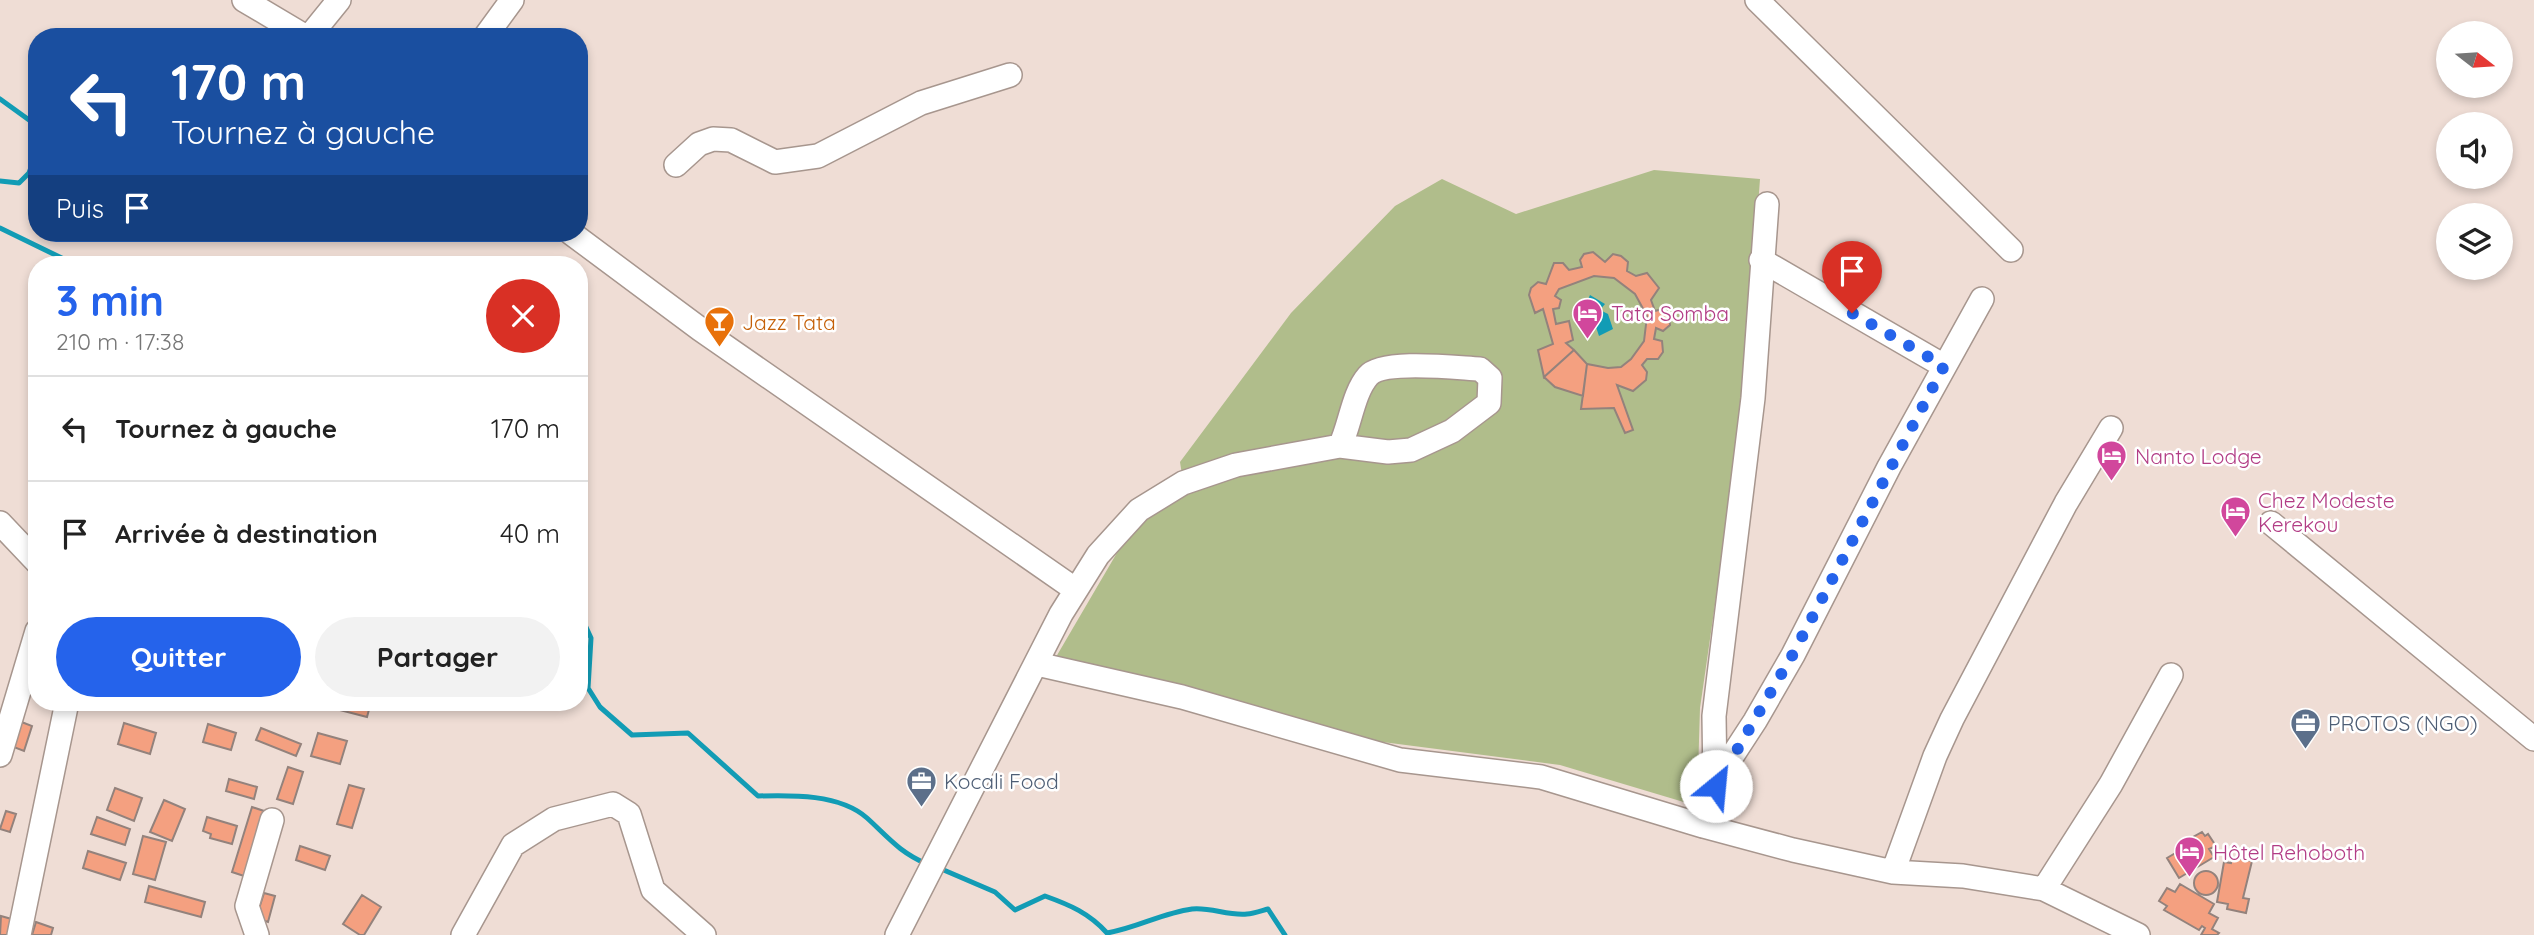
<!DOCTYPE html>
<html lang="fr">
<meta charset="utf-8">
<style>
:root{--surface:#fff;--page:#f2f2f2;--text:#222;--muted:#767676;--line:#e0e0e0;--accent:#2563eb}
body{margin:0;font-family:Quicksand,sans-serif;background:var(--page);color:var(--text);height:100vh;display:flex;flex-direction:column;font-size:26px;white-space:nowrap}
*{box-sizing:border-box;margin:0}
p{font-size:23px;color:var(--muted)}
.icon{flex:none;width:38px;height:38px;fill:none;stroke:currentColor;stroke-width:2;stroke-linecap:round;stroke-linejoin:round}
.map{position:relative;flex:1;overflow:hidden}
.drawer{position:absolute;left:28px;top:256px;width:560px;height:455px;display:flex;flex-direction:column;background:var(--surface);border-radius:28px;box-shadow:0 4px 10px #0003}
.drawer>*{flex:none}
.guide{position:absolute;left:28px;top:28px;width:560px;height:214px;border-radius:28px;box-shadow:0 4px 10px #0003;background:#1a4fa0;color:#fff;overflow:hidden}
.needle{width:46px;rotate:107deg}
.fabs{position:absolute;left:2436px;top:21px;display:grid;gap:14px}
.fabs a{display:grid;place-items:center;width:77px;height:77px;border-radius:50%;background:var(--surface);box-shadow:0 4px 10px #0003;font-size:35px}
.pin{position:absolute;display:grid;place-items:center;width:60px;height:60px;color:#fff;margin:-72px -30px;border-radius:50% 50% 50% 0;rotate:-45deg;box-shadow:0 0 7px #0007}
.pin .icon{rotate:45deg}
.me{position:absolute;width:77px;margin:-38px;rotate:28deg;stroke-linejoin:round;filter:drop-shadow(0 0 5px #0008)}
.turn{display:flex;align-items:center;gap:24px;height:147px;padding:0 28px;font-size:32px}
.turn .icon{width:91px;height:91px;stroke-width:2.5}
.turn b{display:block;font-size:49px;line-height:60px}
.then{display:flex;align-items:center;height:66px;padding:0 28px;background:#0003;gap:14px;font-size:26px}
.round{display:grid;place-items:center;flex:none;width:74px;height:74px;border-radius:37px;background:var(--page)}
.summary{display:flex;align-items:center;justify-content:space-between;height:119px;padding:0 28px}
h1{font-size:42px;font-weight:800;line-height:52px;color:var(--accent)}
.cta{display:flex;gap:14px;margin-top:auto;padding:14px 28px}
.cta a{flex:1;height:80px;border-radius:42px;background:var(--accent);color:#fff;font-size:28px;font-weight:800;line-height:80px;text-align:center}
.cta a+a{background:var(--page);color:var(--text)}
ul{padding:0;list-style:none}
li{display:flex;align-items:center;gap:21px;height:105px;padding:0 28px;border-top:2px solid var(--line)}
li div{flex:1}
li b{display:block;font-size:26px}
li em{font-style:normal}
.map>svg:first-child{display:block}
.green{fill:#b0bd8b}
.water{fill:#129cb5}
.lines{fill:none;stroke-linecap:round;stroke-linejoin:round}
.stream{stroke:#129cb5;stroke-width:5}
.building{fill:#f4a080;stroke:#93827c;stroke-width:2}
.minor-casing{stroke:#a7968e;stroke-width:26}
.minor{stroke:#fff;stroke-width:23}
.route{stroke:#2563eb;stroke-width:12;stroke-dasharray:0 21.6}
.labels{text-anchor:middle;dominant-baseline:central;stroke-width:5;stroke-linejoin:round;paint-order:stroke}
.hotel-label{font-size:21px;fill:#b23c85;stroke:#fff;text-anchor:start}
.food-label{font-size:21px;fill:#c56008;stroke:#fff;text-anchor:start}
.service-label{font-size:21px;fill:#4e5e75;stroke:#fff;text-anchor:start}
</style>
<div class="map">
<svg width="2534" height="935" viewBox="0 0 2534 935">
<rect width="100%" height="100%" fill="#efddd5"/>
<!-- green -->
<path class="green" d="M1654 170 1760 179 1743 411 1700 708 1697 806 1560 765 1367 740 1223 697 1056 657 1128 534 1155 506 1185 494 1180 462 1291 313 1395 206 1442 179 1516 214Z"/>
<!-- water -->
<path class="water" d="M1590 295 1605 304 1600 310 1608 314 1613 329 1599 336 1593 318 1583 311Z"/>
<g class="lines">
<!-- stream -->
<path class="stream" d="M0 99 36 125 37 129
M0 181 19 183 29 173 37 152
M0 228 74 264
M579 612 591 638 588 688 600 707 632 735 688 733 758 796C792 795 840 794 867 818 888 837 899 852 927 864
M939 868 995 892 1015 910 1045 896C1070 905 1089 913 1107 933 1137 928 1162 913 1192 909 1211 907 1228 916 1247 914 1253 914 1261 911 1268 909L1285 935"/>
</g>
<!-- building -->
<path class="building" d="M1593 252 1605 262 1613 254 1621 256 1628 262 1627 271 1636 276 1647 273 1659 288 1651 300 1655 311 1662 309 1669 314 1670 325 1663 331 1656 328 1654 339 1662 341 1663 352 1658 359H1647L1642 365 1647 372 1646 380 1633 391 1617 385 1633 430 1625 433 1614 408 1581 409 1587 364 1608 368 1621 367 1631 359 1644 341 1647 316 1635 294 1614 278 1594 276 1559 289 1555 296 1561 300 1559 308 1553 309 1556 324 1569 321 1573 340 1566 343 1574 350 1544 377 1538 350 1553 344 1543 309 1535 313 1529 295 1531 288 1538 282 1546 284 1554 263H1563L1569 270 1582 267 1580 260 1584 254Z
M1574 350 1587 364 1583 396 1555 387 1544 377Z
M343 702H371L367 717 340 710Z
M19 721 32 726 24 751 11 746Z
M124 723 156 733 150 754 118 744Z
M208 724 236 733 231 750 203 742Z
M261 728 301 744 296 756 256 740Z
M318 733 347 741 340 764 311 756Z
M288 767 303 772 293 804 277 799Z
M229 779 257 787 254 799 226 791Z
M349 785 364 789 352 828 337 824Z
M115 788 142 798 134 821 107 810Z
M164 800 185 809 172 841 150 832Z
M252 807 267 812 247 877 232 872Z
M6 811 16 814 10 832 0 829Z
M97 817 130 829 125 845 91 834Z
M207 817 237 826 232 844 210 838 211 834 203 831Z
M2202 832 2205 836 2208 834 2216 846 2209 849 2214 857 2179 878 2167 858 2194 842 2193 837Z
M143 836 166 842 155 880 133 874Z
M300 846 330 856 325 870 296 860Z
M88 851 126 863 120 880 83 868Z
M2232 857 2252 861 2243 898 2249 899 2246 913 2227 909 2228 904 2217 902 2224 862 2231 863Z
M2194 883a12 12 0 1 1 24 0a12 12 0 1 1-24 0Z
M2180 884 2214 904 2209 913 2218 918 2212 929 2219 933 2217 935H2201L2205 928 2202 926 2199 930 2164 910 2167 906 2159 901 2167 888 2175 892Z
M149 886 205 902 201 917 145 902Z
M264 893 275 896 268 922 256 918Z
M362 895 381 907 364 935H360L343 924Z
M1 916 15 920 9 935H0Z
M36 922 53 928 51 935H32Z"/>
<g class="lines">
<defs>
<path id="minor" d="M244 0 306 37
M1757 0 2011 250
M309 37 339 0
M485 37 512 0
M676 165 699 144 713 139 731 140 775 162 818 156 921 103 1010 75
M571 233 700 329 1076 590
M1761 260 1944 366
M0 523 37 562
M2271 523 2534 739
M1037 664 1182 697 1400 760 1541 777 1703 826 1793 850 1893 872 1963 876 2044 889 2138 935
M0 755 37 631
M1715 782 1714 716 1753 398 1767 204
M1703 826 1725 767 1755 721 1793 655 1889 467 1982 299
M1893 872 1935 756 1952 719 2066 503 2111 428
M2044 889 2111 784 2171 675
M19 935 67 702
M257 935 247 906 272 820
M463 935 513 845 554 819 613 804 629 814 653 890 704 935
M897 935 1061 614 1098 555 1139 510 1183 483 1236 465 1340 446 1388 452 1411 450 1452 431 1489 403 1490 378 1480 369C1457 368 1383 359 1368 376 1353 393 1350 426 1340 446"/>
</defs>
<!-- minor casing -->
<use href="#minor" class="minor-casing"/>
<!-- minor -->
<use href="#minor" class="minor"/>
</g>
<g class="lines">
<!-- route -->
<path class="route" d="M1716 786 1793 654 1944 366 1852 313"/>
</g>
<!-- icons -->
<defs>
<symbol id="hotel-pin" viewBox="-11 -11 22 30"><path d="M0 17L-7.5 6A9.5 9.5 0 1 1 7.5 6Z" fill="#d1479c" stroke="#fff"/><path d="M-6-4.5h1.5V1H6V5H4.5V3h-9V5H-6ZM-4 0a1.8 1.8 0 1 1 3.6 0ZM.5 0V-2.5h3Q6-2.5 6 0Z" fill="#fff"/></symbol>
<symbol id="bar-pin" viewBox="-11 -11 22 30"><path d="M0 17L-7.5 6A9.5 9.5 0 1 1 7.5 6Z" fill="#e8710a" stroke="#fff"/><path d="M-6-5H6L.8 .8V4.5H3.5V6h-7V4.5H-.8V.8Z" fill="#fff"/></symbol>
<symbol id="office-pin" viewBox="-11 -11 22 30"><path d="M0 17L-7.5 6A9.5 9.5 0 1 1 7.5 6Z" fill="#5c6f8a" stroke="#fff"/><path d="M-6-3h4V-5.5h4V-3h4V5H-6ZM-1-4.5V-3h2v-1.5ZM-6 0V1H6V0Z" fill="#fff"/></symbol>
</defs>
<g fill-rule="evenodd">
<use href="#hotel-pin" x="1570" y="296" width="35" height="47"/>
<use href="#bar-pin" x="702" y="304" width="35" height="47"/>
<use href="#hotel-pin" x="2094" y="438" width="35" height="47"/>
<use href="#hotel-pin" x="2218" y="494" width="35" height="47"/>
<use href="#office-pin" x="2288" y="706" width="35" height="47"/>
<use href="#office-pin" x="904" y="764" width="35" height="47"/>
<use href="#hotel-pin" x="2172" y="834" width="35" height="47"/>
</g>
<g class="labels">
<!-- hotel labels -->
<g class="hotel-label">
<text x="1611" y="313">Tata Somba</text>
<text x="2135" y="456">Nanto Lodge</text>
<text x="2258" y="500">Chez Modeste<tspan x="2258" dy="24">Kerekou</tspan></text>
<text x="2213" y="852">Hôtel Rehoboth</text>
</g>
<!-- food labels -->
<g class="food-label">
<text x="742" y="322">Jazz Tata</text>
</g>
<!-- service labels -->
<g class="service-label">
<text x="2328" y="723">PROTOS (NGO)</text>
<text x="944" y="781">Kocali Food</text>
</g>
</g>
</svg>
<div class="fabs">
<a><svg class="needle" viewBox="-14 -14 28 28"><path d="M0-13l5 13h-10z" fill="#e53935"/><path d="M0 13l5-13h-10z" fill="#767676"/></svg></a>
<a><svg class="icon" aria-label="sound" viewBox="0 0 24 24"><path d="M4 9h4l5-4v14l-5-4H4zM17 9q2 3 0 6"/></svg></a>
<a><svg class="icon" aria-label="layers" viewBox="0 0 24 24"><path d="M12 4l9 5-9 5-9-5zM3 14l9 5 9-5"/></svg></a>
</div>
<div class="pin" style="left:1852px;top:313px;background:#d93025"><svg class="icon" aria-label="arrive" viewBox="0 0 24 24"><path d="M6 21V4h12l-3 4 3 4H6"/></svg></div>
<svg class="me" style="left:1716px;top:786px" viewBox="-20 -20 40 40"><circle r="19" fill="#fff"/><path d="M0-13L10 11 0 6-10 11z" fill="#2563eb"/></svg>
<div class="guide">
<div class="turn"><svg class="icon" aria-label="left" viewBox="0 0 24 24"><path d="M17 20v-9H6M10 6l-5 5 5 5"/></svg><div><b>170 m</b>Tournez à gauche</div></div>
<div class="then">Puis<svg class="icon" aria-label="arrive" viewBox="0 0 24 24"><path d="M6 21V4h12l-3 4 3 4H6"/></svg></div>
</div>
<section class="drawer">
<div class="summary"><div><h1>3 min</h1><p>210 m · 17:38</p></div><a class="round" style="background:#d93025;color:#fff"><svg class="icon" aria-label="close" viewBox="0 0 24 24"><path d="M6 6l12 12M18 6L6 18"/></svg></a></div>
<ul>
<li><svg class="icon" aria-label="left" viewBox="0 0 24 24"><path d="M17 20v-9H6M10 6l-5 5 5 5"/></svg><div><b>Tournez à gauche</b></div><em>170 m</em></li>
<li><svg class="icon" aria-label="arrive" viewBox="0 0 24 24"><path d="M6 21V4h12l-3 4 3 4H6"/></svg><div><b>Arrivée à destination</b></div><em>40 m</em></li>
</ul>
<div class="cta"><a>Quitter</a><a>Partager</a></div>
</section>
</div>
